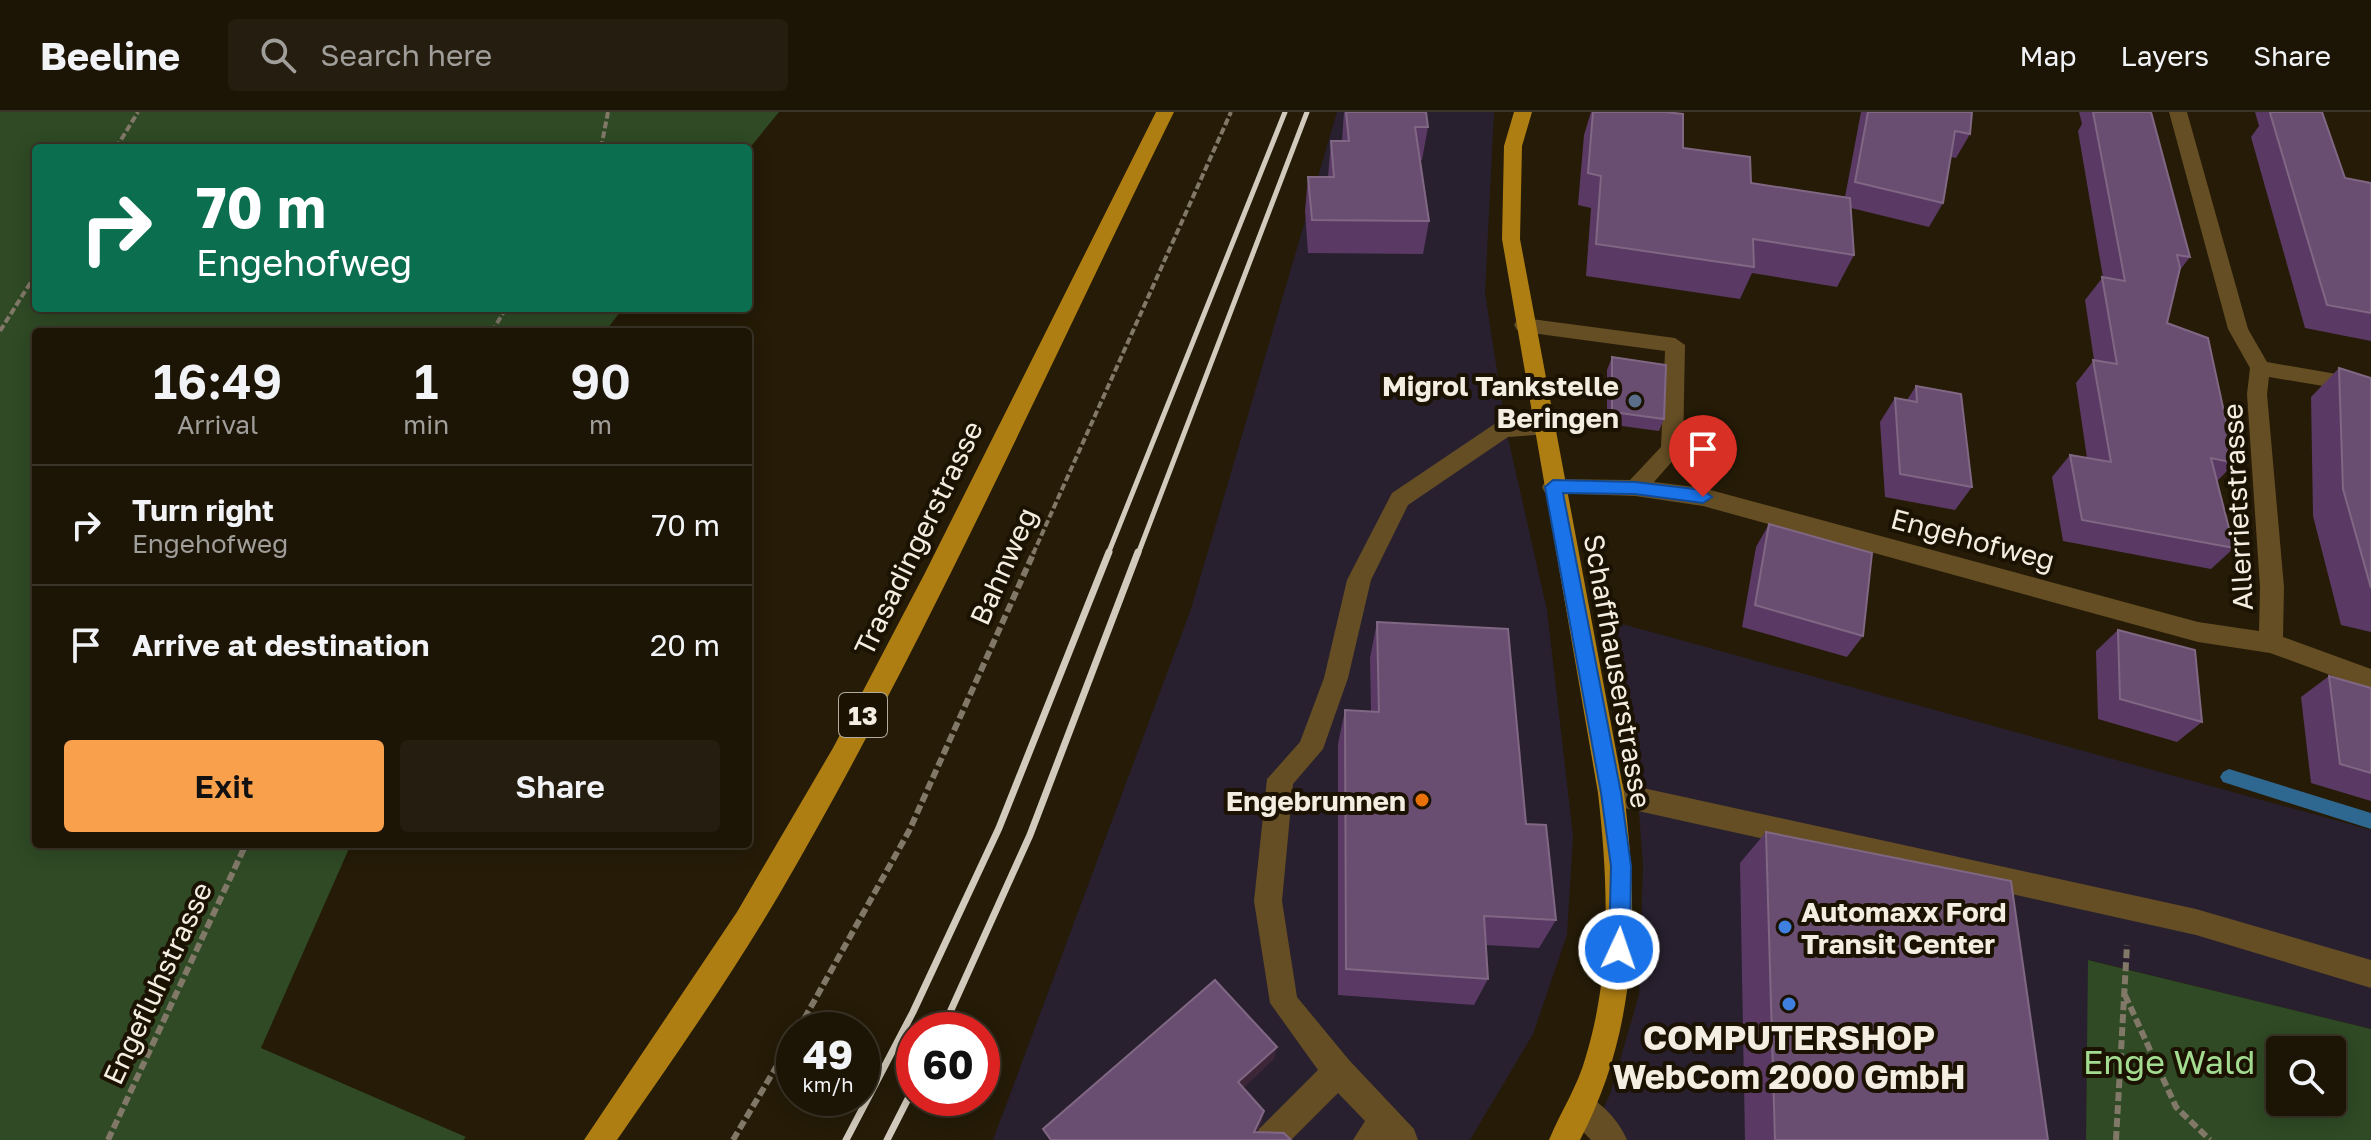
<!DOCTYPE html>
<style>
:root{--surface:#1c1405;--page:#251d0f;--text:#f1f3f6;--muted:#a09e9a;--line:#3a3327;--accent:#f9a04c}
body{margin:0;font-family:"Golos Text",sans-serif;background:var(--page);color:var(--text);height:100vh;display:flex;flex-direction:column;font-size:30px;white-space:nowrap}
*{box-sizing:border-box;margin:0}
p{font-size:26px;color:var(--muted)}
.icon{flex:none;width:44px;height:44px;fill:none;stroke:currentColor;stroke-width:2;stroke-linecap:round;stroke-linejoin:round}
.map{position:relative;flex:1;overflow:hidden}
.drawer{position:absolute;left:32px;top:216px;width:720px;height:520px;display:flex;flex-direction:column;background:var(--surface);border-radius:8px;box-shadow:0 4px 20px #0003,0 0 0 2px var(--line)}
.drawer>*{flex:none}
.banner{position:absolute;left:32px;top:32px;width:720px;height:168px;border-radius:8px;box-shadow:0 4px 20px #0003,0 0 0 2px var(--line);background:#0b6e4f;color:#fff;overflow:hidden}
.tools{position:absolute;left:2266px;top:924px;display:grid;gap:16px}
.tools a{display:grid;place-items:center;width:80px;height:80px;border-radius:8px;background:var(--surface);box-shadow:0 4px 20px #0003,0 0 0 2px var(--line);font-size:40px}
.speed{position:absolute;left:776px;top:900px;display:flex;gap:16px;font-size:40px;font-weight:700;text-align:center}
.speed>*{display:grid;place-content:center;width:104px;height:104px;border-radius:50%;background:var(--surface);box-shadow:0 4px 20px #0003,0 0 0 2px var(--line);line-height:1}
.speed small{font-size:20px;font-weight:400}
.speed .limit{border:12px solid #d22;background:#fff;color:#111}
.pin{position:absolute;display:grid;place-items:center;width:68px;height:68px;color:#fff;margin:-82px -34px;border-radius:50% 50% 50% 0;rotate:-45deg;box-shadow:0 0 8px #0007}
.pin .icon{rotate:45deg}
.me{position:absolute;width:88px;margin:-44px;rotate:3deg;stroke-linejoin:round;filter:drop-shadow(0 0 6px #0008)}
.turn{display:flex;align-items:center;gap:28px;height:168px;padding:0 32px;font-size:36px}
.turn .icon{width:104px;height:104px;stroke-width:2.5}
.turn b{display:block;font-size:56px;line-height:68px}
.eta{display:flex;justify-content:space-evenly;align-items:center;height:136px;text-align:center}
.eta b{font-size:48px;font-weight:600;line-height:56px}
.cta{display:flex;gap:16px;margin-top:auto;padding:16px 32px}
.cta a{flex:1;height:92px;border-radius:8px;background:var(--accent);color:#111;font-size:32px;font-weight:600;line-height:92px;text-align:center}
.cta a+a{background:var(--page);color:var(--text)}
ul{padding:0;list-style:none}
li{display:flex;align-items:center;gap:24px;height:120px;padding:0 32px;border-top:2px solid var(--line)}
li div{flex:1}
li b{display:block;font-size:30px}
li em{font-style:normal}
header{display:flex;align-items:center;gap:48px;box-sizing:border-box;height:112px;padding:0 40px;background:var(--surface);border-bottom:2px solid var(--line)}
header strong{font-size:38px}
nav{display:flex;gap:44px;margin-inline-start:auto;font-size:28px}
.search{width:560px;height:72px;background:var(--page);display:flex;align-items:center;gap:20px;box-sizing:border-box;padding:0 28px;border-radius:8px;color:var(--muted);font-size:30px}
.map>svg:first-child{display:block}
.commercial{fill:#28202f}
.green{fill:#2f4a25;fill-rule:evenodd}
.lines{fill:none;stroke-linecap:round;stroke-linejoin:round}
.stream{fill:#2e678f;fill-rule:evenodd}
.path-far1{stroke:#817868;stroke-width:4;stroke-dasharray:7 3;stroke-linecap:butt}
.path{stroke:#817868;stroke-width:6;stroke-dasharray:9 4;stroke-linecap:butt}
.minor{fill:#654e24;fill-rule:evenodd}
.major{fill:#ae7e12;fill-rule:evenodd}
.rail-far1{stroke:#d2cbbd;stroke-width:5}
.rail{stroke:#d2cbbd;stroke-width:7}
.wall{fill:#5a3a64}
.shaded-wall{fill:#3e2639}
.building{fill:#6a4e72;stroke:#806783;stroke-width:2}
.route{fill:#1a73e8;stroke:#114b97;stroke-width:2}
.service-dot{fill:#5c6f8a;stroke:#1b1201;stroke-width:3}
.food-dot{fill:#e8710a;stroke:#1b1201;stroke-width:3}
.shop-dot{fill:#3f7fe0;stroke:#1b1201;stroke-width:3}
.labels{text-anchor:middle;dominant-baseline:central;stroke-width:8;stroke-linejoin:round;paint-order:stroke}
.shield{fill:#1b1201;stroke:#b3ab9e;stroke-width:2}
.shield-label{font-size:26px;font-weight:bold;fill:#f4ede1}
.poi-label{font-size:28px;font-weight:bold;fill:#f4ede1;stroke:#1b1201;text-anchor:end}
.street-label{font-size:28px;fill:#f4ede1;stroke:#1b1201}
.near-poi-label{font-size:34px;font-weight:bold;fill:#f4ede1;stroke:#1b1201}
.near-park-label{font-size:34px;fill:#a3dc91;stroke:#1b1201}
</style>
<header>
<strong>Beeline</strong>
<div class="search"><svg class="icon" aria-label="search" viewBox="0 0 24 24"><circle cx="10" cy="10" r="6"/><path d="M15 15l6 6"/></svg>Search here</div>
<nav><a>Map</a><a>Layers</a><a>Share</a></nav>
</header>
<div class="map">
<svg width="2371" height="1028" viewBox="0 0 2371 1028">
<rect width="100%" height="100%" fill="#251b07"/>
<!-- commercial -->
<path class="commercial" d="M1337 0H1494L1485 181 1506 317 1547 498 1573 724 1567 823 1533 922 1470 1028H993L1191 497Z
M1615 510 2371 718V917L2089 848 2086 1028H1589L1610 982 1639 883 1643 753 1636 662Z"/>
<!-- green -->
<path class="green" d="M0 0H779L748 38 36 36V196H623L605 220H36V732H351L261 936 466 1025 463 1028H0Z
M2088 848 2371 917V1028H2086ZM2332 938V990H2280V938Z"/>
<g class="lines">
<!-- stream -->
<path class="stream" d="M2229 657 2371 701V717L2223 670 2220 665 2223 660Z"/>
<!-- path-far1 -->
<path class="path-far1" d="M116 36 138 0
M601 36 608 0
M0 219 36 162
M492 220 506 196
M1033 442 1231 0"/>
<!-- path -->
<path class="path" d="M2125 883 2176 995 2210 1028
M798 918 909 719 1034 440
M108 1028 246 732
M733 1028 794 925
M2116 1028 2127 833"/>
<!-- minor -->
<path class="minor" d="M2169 0H2187L2248 217 2267 250 2371 268V282L2269 265 2267 282 2284 475 2283 525 2371 557V578L2270 541 2198 530 1703 394 1635 384 1545 381 1542 375 1545 369 1553 367 1630 368 1661 335 1665 239 1524 220 1517 218 1514 213 1517 208 1524 206 1675 226 1685 233 1683 337 1654 370 1703 376 2198 510 2259 519 2260 475 2247 282 2250 256 2228 217Z
M1542 308 1553 316 1550 322 1508 325 1408 393 1371 468 1348 566 1323 637 1293 672 1282 789 1297 885 1349 948 1414 1017 1418 1028H1353L1365 1009 1338 981 1291 1028H1255L1259 1017 1318 958 1270 891 1254 789 1267 667 1300 630 1324 566 1347 468 1392 381 1496 311Z
M1611 669 2196 797 2371 848V876L2196 823 1611 693 1602 689 1598 681 1602 673Z
M1583 982C1601 989 1620 1010 1627 1028H1591L1572 1008 1568 997 1572 986Z"/>
<!-- major -->
<path class="major" d="M1156 0H1174C1045 261 927 529 780 781 730 866 673 947 617 1028H584L737 800 833 636 925 461Z
M1514 0H1532L1522 34 1520 127 1624 681C1639 803 1638 917 1580 1028H1549C1561 999 1578 974 1586 944 1612 858 1608 769 1598 681L1502 127 1504 34Z"/>
<!-- rail-far1 -->
<path class="rail-far1" d="M1108 442 1285 0
M1138 442 1307 0"/>
<!-- rail -->
<path class="rail" d="M942 918 1030 723 1138 440
M846 1028 913 900 999 716 1109 440
M887 1028 914 975"/>
</g>
<!-- wall -->
<path class="wall" d="M1344 0H1426L1428 15 1422 48H1420L1429 109 1423 142 1308 141 1305 99 1308 65H1328L1331 29H1342Z
M1591 0H1665L1683 36 1751 71 1845 85 1861 0H1972L1970 22 1956 46 1951 45 1943 91 1929 115 1851 96 1854 143 1837 175 1752 161 1740 187 1586 164 1591 96 1578 93 1584 23Z
M2079 0H2151L2190 145 2180 158 2167 211 2235 351 2217 369 2234 436 2211 457 2063 429 2052 365 2070 343 2087 346 2076 271 2094 248 2085 188 2103 165 2078 19 2082 12Z
M2255 0H2322L2345 66 2371 71V229L2305 216 2251 25 2259 14Z
M1612 245 1664 307 1659 319 1607 312V258Z
M2339 256 2371 266V520L2341 513 2313 404 2311 285Z
M1916 274 1972 375 1955 398 1885 385 1880 310 1895 286 1907 288Z
M1769 412 1863 524 1847 545 1742 515 1756 435Z
M1377 510 1526 712 1556 808 1539 836 1486 833 1488 867 1474 893 1338 883V632L1345 598 1371 599 1370 546Z
M2118 518 2202 610 2177 630 2098 607 2096 539Z
M2329 564 2371 576V689L2311 671 2301 585Z
M1766 720 2048 1028H1745L1740 751Z"/>
<!-- shaded-wall -->
<path class="shaded-wall" d="M1277 935 1274 947 1237 982 1238 970Z
M1264 999 1262 1010 1253 1028 1254 1020Z"/>
<!-- building -->
<path class="building" d="M1346 0H1426L1428 15H1415L1429 109 1312 108 1308 65H1334L1331 29H1349Z
M1593 0H1665L1683 2V36L1750 45 1751 71 1850 86 1854 143 1753 127 1754 155 1596 132 1601 64 1588 61Z
M1868 0H1972L1970 22 1955 19 1943 91 1855 70Z
M2093 0H2151L2190 145 2177 143 2180 156 2167 211 2208 226 2235 351 2211 346 2234 436 2082 408 2070 343 2111 350 2093 248 2117 252 2102 165 2125 169Z
M2273 0H2322L2345 66 2371 71V201L2327 193 2270 1Z
M1612 245 1666 253 1664 307 1612 300Z
M2339 256 2371 266V476L2343 377Z
M1916 274 1961 282 1972 375 1900 362 1895 286 1917 290Z
M1769 412 1872 441 1863 524 1755 493Z
M1377 510 1508 517 1526 712 1546 713 1556 808 1484 804 1488 867 1346 857 1345 598 1379 600Z
M2118 518 2195 538 2202 610 2120 587Z
M2329 564 2371 576V661L2340 652Z
M1766 720 2011 769 2048 1028H1775Z
M1215 868 1277 935 1238 970 1264 999 1254 1020 1284 1021 1291 1028H1051L1043 1017Z"/>
<!-- route -->
<path class="route" d="M1553 368 1635 370 1703 378 1712 385 1703 391 1635 382 1563 381 1621 681 1631 754 1630 837 1627 844 1619 847 1612 844 1609 837 1611 754 1601 681 1545 375Z"/>
<!-- markers -->
<circle class="service-dot" cx="1635" cy="289" r="8"/>
<circle class="food-dot" cx="1422" cy="688" r="8"/>
<g class="shop-dot">
<circle cx="1785" cy="815" r="8"/>
<circle cx="1789" cy="892" r="8"/>
</g>
<g class="labels">
<!-- shield labels -->
<rect class="shield" x="839" y="581" width="48" height="44" rx="6"/>
<g class="shield-label">
<text x="863" y="603">13</text>
</g>
<!-- poi labels -->
<g class="poi-label">
<text x="1619" y="273">Migrol Tankstelle<tspan x="1619" dy="32">Beringen</tspan></text>
<text x="1406" y="688">Engebrunnen</text>
<text x="1801" y="799" text-anchor="start">Automaxx Ford<tspan x="1801" dy="32">Transit Center</tspan></text>
</g>
<!-- street labels -->
<g class="street-label">
<text transform="translate(2237 395) rotate(-93)">Allerrietstrasse</text>
<text transform="translate(918 426) rotate(-64)">Trasadingerstrasse</text>
<text transform="translate(1973 427) rotate(15)">Engehofweg</text>
<text transform="translate(1003 454) rotate(-66)">Bahnweg</text>
<text transform="translate(1618 559) rotate(80)">Schaffhauserstrasse</text>
<text transform="translate(157 871) rotate(-65)">Engefluhstrasse</text>
</g>
<!-- near-poi labels -->
<g class="near-poi-label">
<text x="1789" y="925">COMPUTERSHOP<tspan x="1789" dy="39">WebCom 2000 GmbH</tspan></text>
</g>
<!-- near-park labels -->
<g class="near-park-label">
<text x="2169" y="949">Enge Wald</text>
</g>
</g>
</svg>
<div class="tools">
<a><svg class="icon" aria-label="search" viewBox="0 0 24 24"><circle cx="10" cy="10" r="6"/><path d="M15 15l6 6"/></svg></a>
</div>
<div class="speed"><div>49<small>km/h</small></div><div class="limit">60</div></div>
<div class="pin" style="left:1703px;top:385px;background:#d93025"><svg class="icon" aria-label="arrive" viewBox="0 0 24 24"><path d="M6 21V4h12l-3 4 3 4H6"/></svg></div>
<svg class="me" style="left:1619px;top:837px" viewBox="-20 -20 40 40"><circle r="17" fill="#1a73e8" stroke="#fff" stroke-width="3"/><path d="M0-11L8 9 0 5-8 9z" fill="#fff"/></svg>
<div class="banner">
<div class="turn"><svg class="icon" aria-label="right" viewBox="0 0 24 24"><path d="M7 20v-9h11M14 6l5 5-5 5"/></svg><div><b>70 m</b>Engehofweg</div></div>
</div>
<section class="drawer">
<div class="eta">
<div><b>16:49</b><p>Arrival</p></div>
<div><b>1</b><p>min</p></div>
<div><b>90</b><p>m</p></div>
</div>
<ul>
<li><svg class="icon" aria-label="right" viewBox="0 0 24 24"><path d="M7 20v-9h11M14 6l5 5-5 5"/></svg><div><b>Turn right</b><p>Engehofweg</p></div><em>70 m</em></li>
<li><svg class="icon" aria-label="arrive" viewBox="0 0 24 24"><path d="M6 21V4h12l-3 4 3 4H6"/></svg><div><b>Arrive at destination</b></div><em>20 m</em></li>
</ul>
<div class="cta"><a>Exit</a><a>Share</a></div>
</section>
</div>
